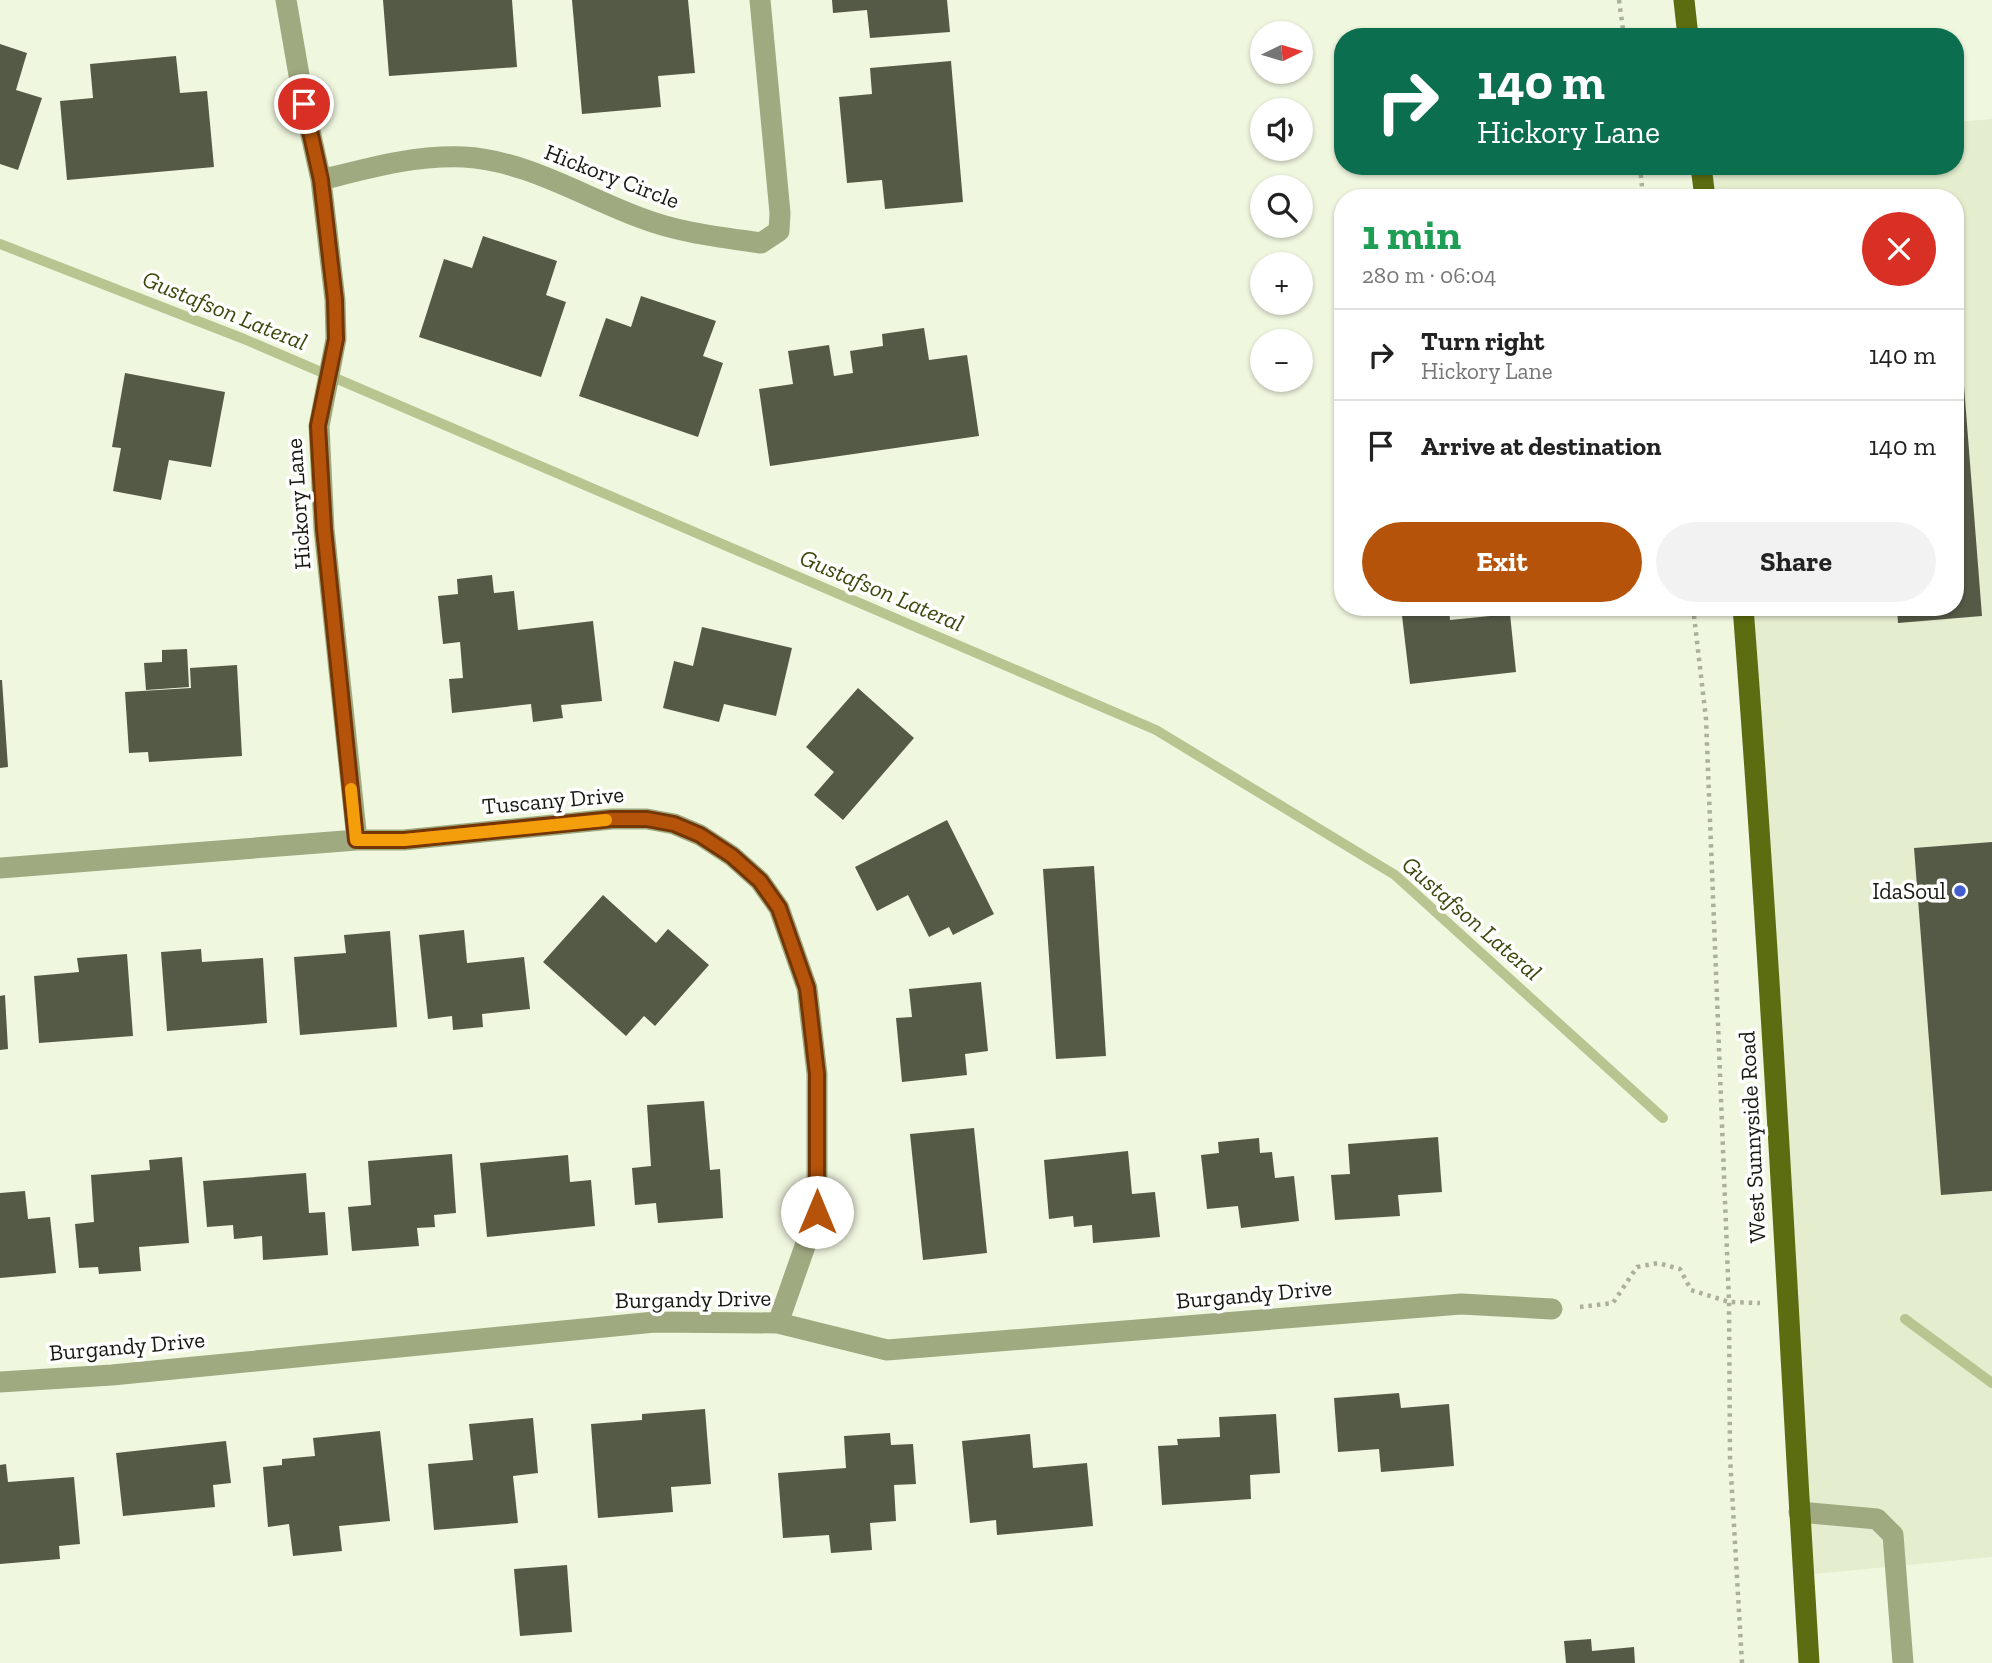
<!DOCTYPE html>
<meta charset="utf-8">
<style>
:root{--surface:#fff;--page:#f2f2f2;--text:#222;--muted:#767676;--line:#e0e0e0;--accent:#b45309}
body{margin:0;font-family:"Zilla Slab",serif;background:var(--page);color:var(--text);height:100vh;display:flex;flex-direction:column;font-size:26px;white-space:nowrap}
*{box-sizing:border-box;margin:0}
p{font-size:23px;color:var(--muted)}
.icon{flex:none;width:38px;height:38px;fill:none;stroke:currentColor;stroke-width:2;stroke-linecap:round;stroke-linejoin:round}
.map{position:relative;flex:1;overflow:hidden}
.sheet{position:absolute;left:1334px;top:189px;width:630px;height:427px;display:flex;flex-direction:column;background:var(--surface);border-radius:28px;box-shadow:0 2px 5px #0004}
.sheet>*{flex:none}
.hud{position:absolute;left:1334px;top:28px;width:630px;height:147px;border-radius:28px;box-shadow:0 2px 5px #0004;background:#0b6e4f;color:#fff;overflow:hidden}
.needle{width:46px;rotate:85deg}
.controls{position:absolute;left:1250px;top:21px;display:grid;gap:14px}
.controls a{display:grid;place-items:center;width:63px;height:63px;border-radius:50%;background:var(--surface);box-shadow:0 2px 5px #0004;font-size:35px}
.pin{position:absolute;display:grid;place-items:center;width:60px;height:60px;color:#fff;margin:-30px;border:4px solid #fff;border-radius:50%;box-shadow:0 2px 7px #0007}
.me{position:absolute;width:77px;margin:-38px;rotate:0deg;stroke-linejoin:round;filter:drop-shadow(0 0 5px #0008)}
.turn{display:flex;align-items:center;gap:24px;height:147px;padding:0 28px;font-size:32px}
.turn .icon{width:91px;height:91px;stroke-width:2.5}
.turn b{display:block;font-size:49px;line-height:60px}
.round{display:grid;place-items:center;flex:none;width:74px;height:74px;border-radius:37px;background:var(--page)}
.head{display:flex;align-items:center;justify-content:space-between;height:119px;padding:0 28px}
h1{font-size:42px;font-weight:700;line-height:52px;color:#1e9e55}
.primary-button{display:flex;gap:14px;margin-top:auto;padding:14px 28px}
.primary-button a{flex:1;height:80px;border-radius:42px;background:var(--accent);color:#fff;font-size:28px;font-weight:700;line-height:80px;text-align:center}
.primary-button a+a{background:var(--page);color:var(--text)}
ul{padding:0;list-style:none}
li{display:flex;align-items:center;gap:21px;height:91px;padding:0 28px;border-top:2px solid var(--line)}
li div{flex:1}
li b{display:block;font-size:26px}
li em{font-style:normal}
.map>svg:first-child{display:block}
.built{fill:#e4edce}
.lines{fill:none;stroke-linecap:round;stroke-linejoin:round}
.stream{stroke:#b8c591;stroke-width:10}
.building{fill:#555a47}
.path{stroke:#abb09d;stroke-width:4.5;stroke-dasharray:3.5 5;stroke-linecap:butt}
.minor{stroke:#9faa81;stroke-width:21}
.major{stroke:#5c6c11;stroke-width:21}
.route-casing{stroke:#753606;stroke-width:18}
.route{stroke:#b45309;stroke-width:12}
.slow{stroke:#f59e0b;stroke-width:12}
.poi-dot{fill:#445ed1;stroke:#fff;stroke-width:2.5}
.labels{text-anchor:middle;dominant-baseline:central;stroke-width:7;stroke-linejoin:round;paint-order:stroke}
.street-label{font-size:23px;fill:#181a12;stroke:#fff}
.poi-label{font-size:23px;fill:#181a12;stroke:#fff;text-anchor:end}
.water-label{font-size:24px;font-style:italic;fill:#3d480d;stroke:#fff}
</style>
<div class="map">
<svg width="1992" height="1663" viewBox="0 0 1992 1663">
<rect width="100%" height="100%" fill="#f0f7df"/>
<!-- built -->
<path class="built" d="M1992 119V1557L1803 1575 1743 607H1955V198H1705L1701 166H1955V122Z"/>
<g class="lines">
<!-- stream -->
<path class="stream" d="M0 244 244 339 1156 730 1395 875 1663 1118
M1905 1319 1992 1383"/>
</g>
<!-- building -->
<path class="building" d="M383 0H512L517 67 389 76Z
M572 0H688L695 73 658 76 661 107 582 114Z
M832 0H947L950 32 870 38 867 10 833 13Z
M0 44 27 53 16 90 42 98 18 170 0 164Z
M176 56 180 93 207 91 214 167 67 180 60 101 93 98 90 64Z
M951 61 963 202 885 209 882 180 847 183 839 97 872 94 870 68Z
M483 236 557 261 546 295 566 302 541 377 419 337 444 259 472 268Z
M641 296 716 321 703 356 723 363 698 437 579 396 606 318 631 327Z
M1955 297H1957L1982 616 1898 623 1897 607H1955Z
M924 328 929 360 967 355 979 436 770 466 759 389 793 384 788 351 829 345 834 376 853 373 850 351 883 346 882 334Z
M125 373 225 392 211 467 169 460 161 500 113 491 121 448 112 447Z
M492 575 494 593 514 591 518 630 593 621 602 701 561 705 563 718 533 722 531 704 452 713 449 679 463 678 460 642 443 644 438 596 458 594 457 579Z
M1401 607H1449L1450 620 1510 614 1516 672 1410 684Z
M702 627 792 648 776 716 724 704 719 722 663 708 674 661 693 666Z
M187 649 189 687 146 690 144 663 162 662V650Z
M237 665 242 756 149 762 148 752 129 753 125 692 191 688 190 668Z
M0 680H2L8 767 0 768Z
M858 688 914 738 843 820 814 795 834 772 806 747Z
M947 820 994 914 953 935 949 927 929 937 908 895 877 911 855 867Z
M1992 842V1191L1941 1195 1914 848Z
M1094 866 1106 1056 1056 1059 1043 869Z
M603 895 656 943 668 929 709 965 655 1026 644 1016 626 1036 543 962Z
M464 930 467 963 524 957 530 1009 482 1014 483 1027 453 1030 452 1016 428 1019 419 935Z
M390 931 397 1027 300 1035 294 957 346 953 344 935Z
M201 949 202 962 263 958 267 1023 167 1031 161 952Z
M127 954 133 1036 39 1043 34 976 79 972 77 958Z
M981 982 988 1051 965 1054 967 1075 902 1082 896 1018 912 1017 909 989Z
M5 995 8 1049 0 1050V996Z
M704 1101 710 1170 720 1169 723 1218 658 1223 656 1203 635 1205 632 1168 651 1166 647 1105Z
M974 1128 987 1253 923 1260 910 1134Z
M1438 1137 1442 1192 1398 1195 1400 1216 1335 1220 1331 1175 1350 1174 1348 1144Z
M1259 1138 1260 1153 1272 1152 1275 1178 1294 1176 1299 1221 1241 1228 1238 1206 1207 1209 1201 1155 1219 1153 1218 1142Z
M1128 1151 1132 1194 1155 1192 1160 1237 1093 1243 1092 1225 1074 1227 1073 1216 1049 1219 1044 1160Z
M452 1154 456 1213 434 1215 435 1227 417 1228 419 1246 352 1251 348 1207 371 1205 368 1161Z
M568 1155 570 1182 591 1180 595 1226 487 1237 480 1163Z
M182 1157 189 1243 139 1247 141 1271 99 1274 98 1267 79 1268 75 1224 94 1222 91 1175 150 1170 149 1160Z
M306 1173 309 1213 325 1212 328 1255 263 1260 262 1236 234 1239 233 1225 207 1227 203 1181Z
M25 1191 28 1219 50 1217 56 1273 0 1278V1193Z
M1399 1393 1401 1408 1449 1404 1454 1466 1381 1472 1379 1449 1338 1452 1334 1398Z
M705 1409 711 1484 671 1487 673 1512 598 1518 591 1424 642 1420V1414Z
M1276 1414 1280 1473 1250 1475 1251 1499 1162 1505 1158 1446 1178 1445 1177 1439 1220 1437 1219 1417Z
M533 1418 538 1473 513 1476 518 1523 434 1530 428 1464 473 1460 469 1424Z
M380 1431 390 1521 339 1526 342 1551 293 1556 289 1524 268 1527 263 1467 282 1465V1459L315 1456 313 1438Z
M890 1433 891 1445 913 1444 916 1484 894 1485 896 1521 870 1523 872 1550 831 1553 829 1535 783 1538 778 1473 846 1468 844 1436Z
M1030 1434 1033 1468 1087 1463 1093 1526 997 1535 996 1520 970 1523 962 1441Z
M226 1441 231 1483 213 1485 215 1507 123 1516 116 1453Z
M6 1464 8 1482 74 1477 80 1544 59 1546 60 1559 0 1564V1465Z
M567 1565 572 1632 520 1636 514 1569Z
M1591 1639 1592 1651 1634 1647 1635 1663H1566L1564 1641Z"/>
<g class="lines">
<!-- path -->
<path class="path" d="M1619 0 1624 37
M1640 166 1643 198
M1693 607 1706 719 1729 1302 1730 1457 1742 1663
M1580 1307 1613 1303 1637 1267 1658 1263 1680 1269 1691 1290 1729 1302 1760 1303"/>
<!-- minor -->
<path class="minor" d="M286 0 304 104 321 180 335 300 336 339 319 426 324 529 357 840
M321 180C369 168 414 155 464 157 525 160 584 197 641 218 680 233 720 237 761 243L779 231 780 213 760 0
M0 868 357 840H404L612 819H647L674 824 700 835 732 856 760 881 779 908 807 988 817 1074V1212L778 1323
M0 1382 112 1375 655 1322 778 1323 887 1350 1461 1304 1552 1309
M1799 1512 1877 1519 1893 1535 1903 1663"/>
<!-- major -->
<path class="major" d="M1684 0 1688 37
M1701 166 1705 198
M1743 607C1761 839 1775 1070 1788 1302 1795 1422 1801 1543 1809 1663"/>
</g>
<g class="lines">
<defs>
<path id="route" d="M304 104 321 180 335 300 336 339 318 426 324 529 356 840H404L612 819H647L674 824 700 835 732 856 760 881 779 908 807 988 817 1074V1212"/>
</defs>
<!-- route casing -->
<use href="#route" class="route-casing"/>
<!-- route -->
<use href="#route" class="route"/>
<!-- slow -->
<path class="slow" d="M351 789 356 840H404L606 820"/>
</g>
<!-- markers -->
<circle class="poi-dot" cx="1960" cy="891" r="7"/>
<g class="labels">
<!-- street labels -->
<g class="street-label">
<text transform="translate(612 176) rotate(21)">Hickory Circle</text>
<text transform="translate(298 504) rotate(-94)">Hickory Lane</text>
<text transform="translate(553 800) rotate(-5)">Tuscany Drive</text>
<text transform="translate(1752 1137) rotate(-93)">West Sunnyside Road</text>
<text transform="translate(1254 1294) rotate(-5)">Burgandy Drive</text>
<text transform="translate(693 1299) rotate(-1)">Burgandy Drive</text>
<text transform="translate(127 1346) rotate(-5)">Burgandy Drive</text>
</g>
<!-- poi labels -->
<g class="poi-label">
<text x="1946" y="891">IdaSoul</text>
</g>
<!-- water labels -->
<g class="water-label">
<text transform="translate(225 310) rotate(22)">Gustafson Lateral</text>
<text transform="translate(882 590) rotate(23)">Gustafson Lateral</text>
<text transform="translate(1472 918) rotate(41)">Gustafson Lateral</text>
</g>
</g>
</svg>
<div class="controls">
<a><svg class="needle" viewBox="-14 -14 28 28"><path d="M0-13l5 13h-10z" fill="#e53935"/><path d="M0 13l5-13h-10z" fill="#767676"/></svg></a>
<a><svg class="icon" aria-label="sound" viewBox="0 0 24 24"><path d="M4 9h4l5-4v14l-5-4H4zM17 9q2 3 0 6"/></svg></a>
<a><svg class="icon" aria-label="search" viewBox="0 0 24 24"><circle cx="10" cy="10" r="6"/><path d="M15 15l6 6"/></svg></a>
<a>+</a>
<a>−</a>
</div>
<div class="pin" style="left:304px;top:104px;background:#d93025"><svg class="icon" aria-label="arrive" viewBox="0 0 24 24"><path d="M6 21V4h12l-3 4 3 4H6"/></svg></div>
<svg class="me" style="left:817px;top:1212px" viewBox="-20 -20 40 40"><circle r="19" fill="#fff"/><path d="M0-13L10 11 0 6-10 11z" fill="#b45309"/></svg>
<div class="hud">
<div class="turn"><svg class="icon" aria-label="right" viewBox="0 0 24 24"><path d="M7 20v-9h11M14 6l5 5-5 5"/></svg><div><b>140 m</b>Hickory Lane</div></div>
</div>
<section class="sheet">
<div class="head"><div><h1>1 min</h1><p>280 m · 06:04</p></div><a class="round" style="background:#d93025;color:#fff"><svg class="icon" aria-label="close" viewBox="0 0 24 24"><path d="M6 6l12 12M18 6L6 18"/></svg></a></div>
<ul>
<li><svg class="icon" aria-label="right" viewBox="0 0 24 24"><path d="M7 20v-9h11M14 6l5 5-5 5"/></svg><div><b>Turn right</b><p>Hickory Lane</p></div><em>140 m</em></li>
<li><svg class="icon" aria-label="arrive" viewBox="0 0 24 24"><path d="M6 21V4h12l-3 4 3 4H6"/></svg><div><b>Arrive at destination</b></div><em>140 m</em></li>
</ul>
<div class="primary-button"><a>Exit</a><a>Share</a></div>
</section>
</div>
